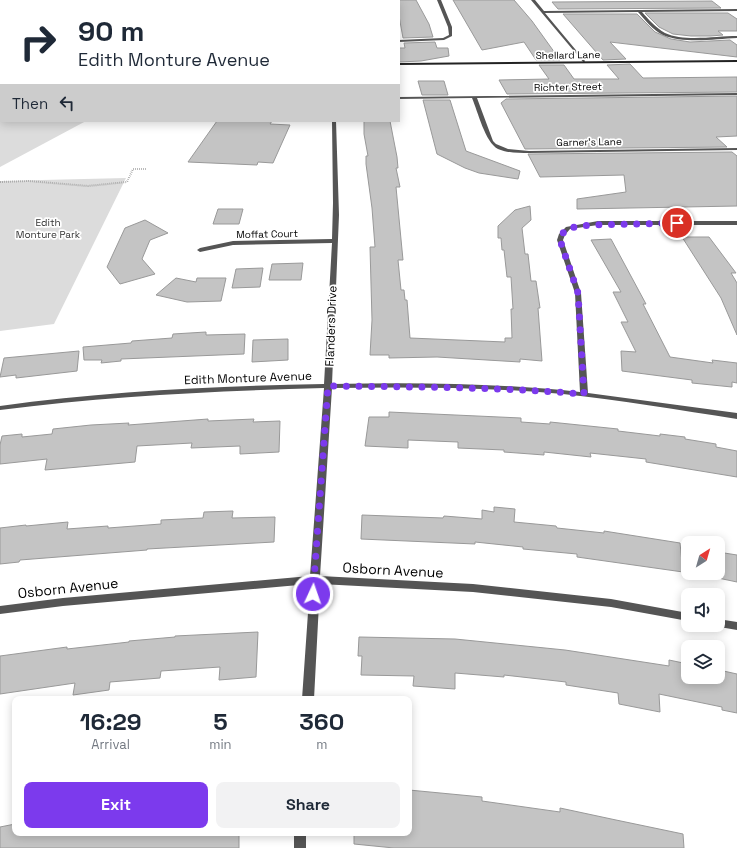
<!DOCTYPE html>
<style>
:root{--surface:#fff;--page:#f2f2f3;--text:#1f2937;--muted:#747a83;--accent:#7c3aed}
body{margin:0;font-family:"Space Grotesk",sans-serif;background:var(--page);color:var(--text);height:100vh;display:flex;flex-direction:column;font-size:15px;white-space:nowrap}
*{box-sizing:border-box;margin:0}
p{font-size:13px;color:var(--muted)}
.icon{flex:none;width:22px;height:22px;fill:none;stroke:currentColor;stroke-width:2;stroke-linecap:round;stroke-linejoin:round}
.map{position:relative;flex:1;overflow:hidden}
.sheet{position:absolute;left:12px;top:696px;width:400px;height:140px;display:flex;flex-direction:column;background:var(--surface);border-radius:8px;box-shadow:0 2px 10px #0003}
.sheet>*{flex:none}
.banner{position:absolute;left:0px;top:0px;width:400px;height:122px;box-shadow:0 2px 10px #0003;background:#fff;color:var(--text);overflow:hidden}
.needle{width:26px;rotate:37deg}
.buttons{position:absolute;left:681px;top:536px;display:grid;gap:8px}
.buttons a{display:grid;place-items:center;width:44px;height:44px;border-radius:8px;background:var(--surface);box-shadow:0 2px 10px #0003;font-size:20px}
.pin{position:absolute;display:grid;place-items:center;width:34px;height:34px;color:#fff;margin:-17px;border:2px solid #fff;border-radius:50%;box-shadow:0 1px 4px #0007}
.me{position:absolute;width:44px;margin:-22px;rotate:3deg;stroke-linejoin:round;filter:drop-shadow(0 0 3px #0008)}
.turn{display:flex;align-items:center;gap:14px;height:84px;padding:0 12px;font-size:18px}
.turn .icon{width:52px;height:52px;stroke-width:2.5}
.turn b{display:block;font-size:28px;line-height:34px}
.then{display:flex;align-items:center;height:38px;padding:0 12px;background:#0003;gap:8px;font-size:15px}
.eta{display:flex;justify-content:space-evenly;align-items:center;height:68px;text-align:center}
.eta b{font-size:24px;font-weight:700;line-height:28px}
.primary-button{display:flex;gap:8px;margin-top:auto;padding:8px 12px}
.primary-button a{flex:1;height:46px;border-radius:8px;background:var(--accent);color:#fff;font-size:16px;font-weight:700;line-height:46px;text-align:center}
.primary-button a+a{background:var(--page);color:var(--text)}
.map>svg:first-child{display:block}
.green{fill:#dcdcdc}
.building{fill:#c4c4c4;stroke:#999}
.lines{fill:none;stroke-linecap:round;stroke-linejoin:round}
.path{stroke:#777;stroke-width:2;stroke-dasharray:0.5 1.5;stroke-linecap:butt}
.street{fill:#555;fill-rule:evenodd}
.secondary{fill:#222;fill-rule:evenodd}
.route{stroke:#7c3aed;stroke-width:7;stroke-dasharray:0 12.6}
.labels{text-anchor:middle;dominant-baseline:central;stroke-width:3.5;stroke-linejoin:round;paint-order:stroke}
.far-street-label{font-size:10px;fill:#000;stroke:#fff}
.far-park-label{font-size:10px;fill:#333;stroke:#fff}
.street-label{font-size:12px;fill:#000;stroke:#fff}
.near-street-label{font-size:14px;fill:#000;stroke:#fff}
</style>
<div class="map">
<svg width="737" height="848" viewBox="0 0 737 848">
<rect width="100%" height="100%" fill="#fff"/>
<!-- green -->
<path class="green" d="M0 77 1 121H86L0 167Z
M126 178 54 324 0 331V181Z"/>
<!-- building -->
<path class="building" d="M396 0H416L429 24 433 37 403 38 399 16V1Z
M453 0H514L532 21 560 60H536L524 42 482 50Z
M712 1 721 8 558 9 552 2Z
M645 13H728L737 19V31H718L723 35 710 36H691L673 34 659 27Z
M563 14H637L655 32 671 39 690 42 730 40 737 45V57L610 42 626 59 603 60Z
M435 42 437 48H448L449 56 421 61 399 62V48H405L404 43Z
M630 64 643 78 737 77V92L507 94 499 80 549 79 539 65H564L574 79H619L607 65Z
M418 81H444L448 95H422Z
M737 96V136L716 137 727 147 525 149 501 103 506 99Z
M423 100H450L466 151 520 171 518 179 479 173 465 168 437 154Z
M217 121H272L270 124 290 125 273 163 258 162 257 165 188 162Z
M364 121H390L397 157 398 168H396L400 187H396L403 260H398L401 290H404L405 300H407L410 338 505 342V338H512L511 309H513L511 277H507L504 250H502L501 238H498V226L515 210 530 206 531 220 522 228 525 254H528L531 281H536L540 308H538L542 361 520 359V362L437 357 389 358V355H370L372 320 370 247H375L372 208 366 164V156H368L364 134Z
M732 152 737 156V206L577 209V199L626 192 624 175 540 177 528 154Z
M218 209H243L239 224H213Z
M145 220 168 233 150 240 142 259 155 274 120 284 107 267 125 228Z
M682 237H709L736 273H731L737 283V335L721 298Z
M611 239 646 304H643L670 357 713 363 712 360 737 363V383L732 382V387L692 383V380L622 371 621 351 636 352 621 322H628L613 292H621L591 240Z
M303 263 301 280H269L272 264Z
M263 268 260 287 232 288 236 269Z
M176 278 196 282 197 278H226L221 301 187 302 156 295Z
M206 332V335L245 334 244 354 121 359V361L101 363 102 360H84L83 347 131 343 132 341 172 338 173 334Z
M288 339V360L252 362 253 340Z
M79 351 77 371 16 378V375L0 377 4 358Z
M389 412 521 418V422L550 424V422L618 429V431L660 436V434L685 437V439L716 444V447L737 451V477L646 462V459L590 453 591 457 544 452V455L504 452V450L458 448V442L408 440V448L365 446 369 417H389Z
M208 419V421L254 419 253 422 280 421 279 452 240 454V446L191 448 192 443 137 446 135 462 45 470 47 459 0 464V445L2 436 22 434V437L52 434 53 429 91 425 129 423 128 425Z
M494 507 515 509 514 522 556 526 557 528 604 533V531L680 543 683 572 577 557V554L523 549V547L475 542V544L361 539 362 515 443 518 444 516 482 519V510L494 512Z
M233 511 232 518 275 517 274 542 147 549V550L20 560 19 562 0 564V528L26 525V526L68 522 67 529 108 526V528L161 524V520L203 518 204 512Z
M718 552 737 555V582L718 578Z
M258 632 256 677 219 680 220 667 161 671 160 678 110 682 109 690 73 695 75 683 0 694V656L67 647V649L129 642V641L175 637V636Z
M359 637 455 639 565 650 669 666V660L688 664V677H720L719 670 737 674V713L722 710V707L659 694 660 712 619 704 618 693 566 685V682L504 675V677L455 673V689L413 686 414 676 361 675 362 656H358Z
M409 790 482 797V801L560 812V808L616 820 683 834 684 848H394L354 844V833H409Z
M15 824V833H239V848H0V827Z"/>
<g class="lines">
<!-- path -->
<path class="path" d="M0 182 28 181 88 186 127 182 133 169H146"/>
<!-- street -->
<path class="street" d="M313 0H317L319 1H315Z
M437 0H441L452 27V36L444 40 399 42V40L443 38 449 35 448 27Z
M531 0H535L544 11 737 9V11L642 12C648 19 656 28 665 33 684 42 716 36 737 36V38C715 39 684 44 663 35 653 30 645 20 638 12L545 13 585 61 584 63Z
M0 14H1L0 17Z
M737 93V95L477 98 493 141 496 144 508 149 529 151 737 148V150L529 153C519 153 507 153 498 149 485 142 478 112 472 98L399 99V97Z
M332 121H336L339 215 332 384C415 382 498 383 580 392L575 293 557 240 559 234 566 227 598 221H737V225H598L570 229 565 235 563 240 581 293 588 393 737 413V419C679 410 621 400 563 394 486 387 409 387 332 388L320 576 473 584 611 599 688 613V621L611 607 473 592 320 584 314 699H302L310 584 63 606 0 614V606L63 598 310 576 324 388C216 391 107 396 0 410V406C107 391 216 386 324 384L332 243 233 245 200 252 197 250 200 248 233 241 332 239 333 203Z
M718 619 737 622V630L714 626V625H718Z
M294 833H306V848H294Z"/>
<!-- secondary -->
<path class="secondary" d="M737 60V62L399 65V63Z
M0 67H1V69H0Z
M0 72H1V74H0Z"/>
</g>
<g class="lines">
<!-- route -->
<path class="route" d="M313 594 328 386C414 387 499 387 584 394L578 293 560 240 562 234 568 228 589 225 677 223"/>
</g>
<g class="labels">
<!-- far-street labels -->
<g class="far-street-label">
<text transform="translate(568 55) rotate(-1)">Shellard Lane</text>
<text transform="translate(568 87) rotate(-1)">Richter Street</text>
<text transform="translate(589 142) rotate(-1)">Garner's Lane</text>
<text transform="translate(267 234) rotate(-1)">Moffat Court</text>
</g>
<!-- far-park labels -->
<g class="far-park-label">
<text x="48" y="222">Edith<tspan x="48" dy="12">Monture Park</tspan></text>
</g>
<!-- street labels -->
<g class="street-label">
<text transform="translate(331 326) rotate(-88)">Flanders Drive</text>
<text transform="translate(248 378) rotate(-2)">Edith Monture Avenue</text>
</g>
<!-- near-street labels -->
<g class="near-street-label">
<text transform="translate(393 570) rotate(3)">Osborn Avenue</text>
<text transform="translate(68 588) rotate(-6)">Osborn Avenue</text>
</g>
</g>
</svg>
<div class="buttons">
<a><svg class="needle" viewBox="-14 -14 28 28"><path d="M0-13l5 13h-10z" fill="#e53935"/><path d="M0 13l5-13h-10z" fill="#747a83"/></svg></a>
<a><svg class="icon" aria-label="sound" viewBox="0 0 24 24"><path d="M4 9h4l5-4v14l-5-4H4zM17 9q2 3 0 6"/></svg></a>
<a><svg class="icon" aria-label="layers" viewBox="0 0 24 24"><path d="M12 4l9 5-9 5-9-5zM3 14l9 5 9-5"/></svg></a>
</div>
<div class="pin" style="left:677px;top:223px;background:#d93025"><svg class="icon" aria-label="arrive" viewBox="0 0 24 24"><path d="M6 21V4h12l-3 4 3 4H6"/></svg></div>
<svg class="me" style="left:313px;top:594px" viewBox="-20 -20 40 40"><circle r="17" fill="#7c3aed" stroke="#fff" stroke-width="3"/><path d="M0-11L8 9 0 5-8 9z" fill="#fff"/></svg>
<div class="banner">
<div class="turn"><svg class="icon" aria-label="right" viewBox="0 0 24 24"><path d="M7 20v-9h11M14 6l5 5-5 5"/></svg><div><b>90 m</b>Edith Monture Avenue</div></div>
<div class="then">Then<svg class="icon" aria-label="left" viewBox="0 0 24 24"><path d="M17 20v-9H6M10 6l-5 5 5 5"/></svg></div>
</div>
<section class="sheet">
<div class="eta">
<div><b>16:29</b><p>Arrival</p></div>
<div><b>5</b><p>min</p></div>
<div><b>360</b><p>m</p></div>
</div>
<div class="primary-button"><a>Exit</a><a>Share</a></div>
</section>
</div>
